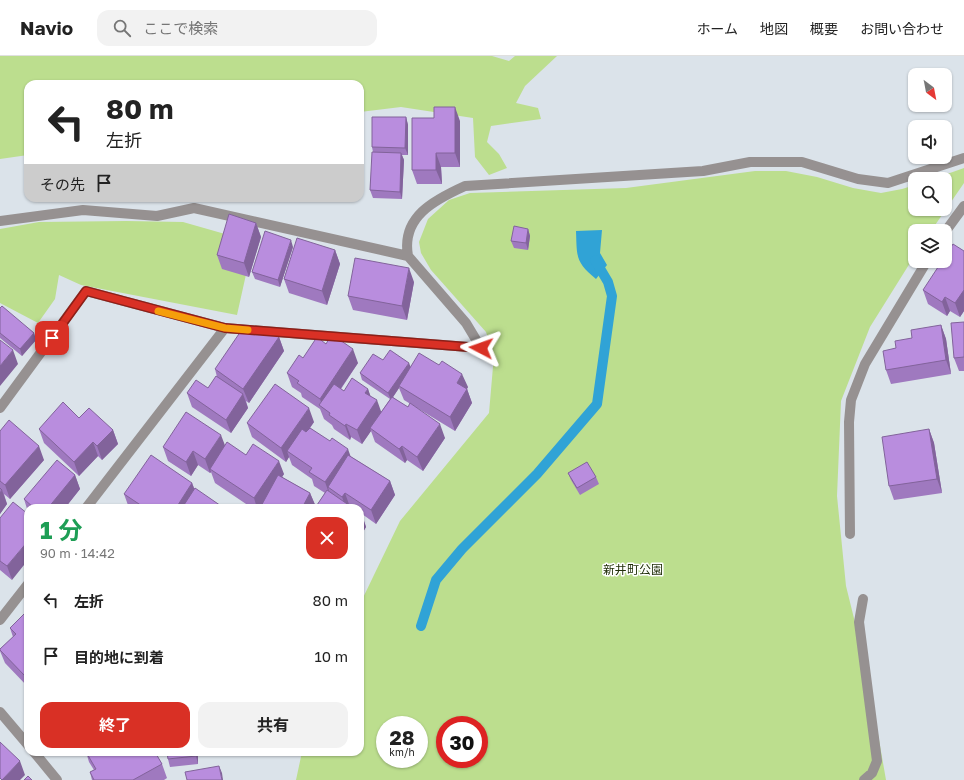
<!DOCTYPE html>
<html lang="ja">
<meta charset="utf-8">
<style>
:root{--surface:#fff;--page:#f2f2f2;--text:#222;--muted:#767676;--line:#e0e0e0;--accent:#d93025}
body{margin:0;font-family:"Golos Text","Noto Sans JP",sans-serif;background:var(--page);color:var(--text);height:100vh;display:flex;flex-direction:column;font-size:15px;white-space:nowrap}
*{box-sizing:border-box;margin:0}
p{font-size:13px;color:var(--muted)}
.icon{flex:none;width:22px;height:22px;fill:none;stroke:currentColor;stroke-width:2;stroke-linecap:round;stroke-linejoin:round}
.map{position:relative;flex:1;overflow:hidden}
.details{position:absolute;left:24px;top:448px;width:340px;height:252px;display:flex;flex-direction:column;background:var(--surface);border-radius:12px;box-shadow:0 1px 3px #0004}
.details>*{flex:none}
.hud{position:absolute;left:24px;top:24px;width:340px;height:122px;border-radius:12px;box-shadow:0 1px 3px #0004;background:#fff;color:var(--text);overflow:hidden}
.needle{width:26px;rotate:148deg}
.controls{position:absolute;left:908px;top:12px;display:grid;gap:8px}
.controls a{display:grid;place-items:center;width:44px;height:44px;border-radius:8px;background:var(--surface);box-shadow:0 1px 3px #0004;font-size:20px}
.speed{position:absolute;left:376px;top:660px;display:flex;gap:8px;font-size:20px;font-weight:700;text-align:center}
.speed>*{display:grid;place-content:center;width:52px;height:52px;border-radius:50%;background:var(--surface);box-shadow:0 1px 3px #0004;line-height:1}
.speed small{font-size:10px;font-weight:400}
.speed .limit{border:6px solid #d22;background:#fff;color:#111}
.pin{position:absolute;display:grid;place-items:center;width:34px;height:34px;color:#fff;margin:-17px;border-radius:8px;box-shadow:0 2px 6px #0006}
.me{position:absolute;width:44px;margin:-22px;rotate:274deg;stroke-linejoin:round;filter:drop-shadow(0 0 3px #0008)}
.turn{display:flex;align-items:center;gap:14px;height:84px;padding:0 16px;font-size:18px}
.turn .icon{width:52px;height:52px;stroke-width:2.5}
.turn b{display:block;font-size:28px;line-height:34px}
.then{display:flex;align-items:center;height:38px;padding:0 16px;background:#0003;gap:8px;font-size:15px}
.round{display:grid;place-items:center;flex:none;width:42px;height:42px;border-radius:12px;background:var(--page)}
.overview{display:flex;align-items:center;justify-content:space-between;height:68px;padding:0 16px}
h1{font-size:24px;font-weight:700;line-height:30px;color:#1e9e55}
.action{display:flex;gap:8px;margin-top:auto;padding:8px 16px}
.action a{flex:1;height:46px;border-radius:12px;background:var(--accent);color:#fff;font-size:16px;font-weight:700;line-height:46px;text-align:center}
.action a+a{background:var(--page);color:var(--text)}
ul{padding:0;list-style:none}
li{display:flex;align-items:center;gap:12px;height:56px;padding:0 16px}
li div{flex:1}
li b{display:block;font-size:15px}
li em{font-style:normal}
header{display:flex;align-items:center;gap:24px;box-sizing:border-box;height:56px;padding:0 20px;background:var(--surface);border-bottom:1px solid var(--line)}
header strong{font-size:19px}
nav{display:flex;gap:22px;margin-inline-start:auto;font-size:14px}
.search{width:280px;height:36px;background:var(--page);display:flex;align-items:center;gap:10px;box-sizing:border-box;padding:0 14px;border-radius:12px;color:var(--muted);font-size:15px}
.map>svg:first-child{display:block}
.green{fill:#bcde8e;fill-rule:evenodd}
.water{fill:#30a3d6}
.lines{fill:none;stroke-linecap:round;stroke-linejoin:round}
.stream{stroke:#30a3d6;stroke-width:10}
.street{stroke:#969191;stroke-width:10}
.wall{fill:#9f79bf}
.shaded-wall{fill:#82639b}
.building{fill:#b98dde;stroke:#82639b}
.route-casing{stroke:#8d1f18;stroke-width:10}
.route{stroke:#d93025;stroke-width:7}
.slow{stroke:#f59e0b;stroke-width:7}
.labels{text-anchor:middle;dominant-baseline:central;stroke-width:3;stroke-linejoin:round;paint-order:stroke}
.park-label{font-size:12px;fill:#22300a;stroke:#fff}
</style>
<header>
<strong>Navio</strong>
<div class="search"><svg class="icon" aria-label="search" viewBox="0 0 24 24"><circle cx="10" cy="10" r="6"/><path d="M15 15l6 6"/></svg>ここで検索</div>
<nav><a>ホーム</a><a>地図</a><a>概要</a><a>お問い合わせ</a></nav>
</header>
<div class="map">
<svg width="964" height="724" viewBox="0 0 964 724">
<rect width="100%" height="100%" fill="#dbe3ea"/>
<!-- green -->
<path class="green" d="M0 0H492L509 5 515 0H557L525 30 516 47 538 52 541 63 491 70 487 86 499 98 507 112 489 119 475 101 473 62 401 51 360 56V28H28V99L0 103Z
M964 112V127L931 175H915V199L870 271 841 345 837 440 846 530 867 615 886 724H296L302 696H360V548L400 465 489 357 494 299 486 276 431 214 421 197 419 186 428 163 449 144 470 137 626 132 755 115H786L817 121 853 132 881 137 902 133 915 129V153H945V123H933ZM385 669H419V703H385ZM445 669H479V703H445Z
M126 165 183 166 246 184 251 196 237 259 81 229 59 219 55 243 38 267 0 247V173L39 166Z"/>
<!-- water -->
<path class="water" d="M602 174 600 197 607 209 596 223C575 206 577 200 576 175Z"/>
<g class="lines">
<!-- stream -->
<path class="stream" d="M421 570 436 524 462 493 537 418 597 348 612 240 608 226 595 204"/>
<!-- street -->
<path class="street" d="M0 165 83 154 157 160 194 152 408 200
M945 176 964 150
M481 292 466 267 408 200C401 161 434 144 465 130L703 115 750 106H802L858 123 888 127 964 102
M0 352 86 235 225 272 481 292
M86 452 225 272
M850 478 849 366 851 344 865 308 927 205
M863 543 859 566 877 705 872 717 864 724
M0 564 28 528
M0 656 28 689
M34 696 57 724"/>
</g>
<!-- wall -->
<path class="wall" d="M406 61 408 69V99H402L404 104 402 143 373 142 370 134 373 96 372 91Z
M460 65V111H441L442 128H417L412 114Z
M360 92 364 103V128H360Z
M256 167 261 181 249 221 222 213 217 199Z
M528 173 530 180 528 194 514 192 511 185Z
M293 191 280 231 255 223 252 216Z
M335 194 340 208 327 249 289 237 284 223Z
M964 195V255L960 261 950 255 947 260 928 248 923 234Z
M414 226 407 264 353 254 348 240Z
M0 252 34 277 36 284 22 300 0 282Z
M964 266V315H959L954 302Z
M941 269 946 283 951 318 891 328 886 314 896 292 912 282Z
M264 276 279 281 284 295 249 347 246 345 248 352 231 377 192 351 187 337 208 332 217 321 215 313 251 278Z
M326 288 358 307 341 333 344 335 368 333 370 340 381 356 390 343 362 324 360 317 383 304 410 311 468 331 467 333 472 347 455 375 404 344 399 332 393 341 445 382 423 415 407 404 405 407 375 386 371 375 362 388 351 381 350 384 334 373 332 369 324 363 320 353 302 341 301 337 292 331 287 317 303 302Z
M79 362 113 374 118 388 102 404 98 400 79 420 44 387 39 373Z
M314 366 310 372 350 400 390 425 395 439 376 468 362 458 366 471 360 481V452H315L325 437 314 430 312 423 292 409 289 401 286 406 252 381 247 367Z
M929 373 934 387 942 437 894 444 889 430Z
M0 375 44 404 10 443 4 438 7 448 0 458Z
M225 390 246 399 284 418 282 421 310 437 316 451 315 452H252L215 427 211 416 210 417 198 409 191 420 168 405 163 391Z
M568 417 596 421 599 428 580 439 571 424Z
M75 419 80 433 65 452H28V456L24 443Z
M192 427 195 434 224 452H129L124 438Z
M0 462 12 524 0 514Z
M28 554V631L5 607 0 595V593L13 581 10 572Z
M86 696H155L162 708 167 722 164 724H92L90 716 94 714 89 706Z
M167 696H211V698L198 699V708L170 711 168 703Z"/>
<!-- shaded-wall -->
<path class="shaded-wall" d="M455 51 460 65V111L455 97Z
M406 61 408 69V99L405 92Z
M360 92 364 103V128L360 118Z
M401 97 404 104 402 143 400 136Z
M436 97 441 111 442 128 436 114Z
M256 167 261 181 249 221 244 207Z
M528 173 530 180 528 194 526 187Z
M291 184 293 191 280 231 278 224Z
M335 194 340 208 327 249 322 235Z
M409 212 414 226 407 264 402 250Z
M964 234V255L960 261 955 247Z
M945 241 950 255 947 260 942 246Z
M941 269 946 283 951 318 946 304Z
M34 277 36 284 22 300 20 293Z
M279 281 284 295 249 347 243 333Z
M353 293 358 307 326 354 323 352 320 343Z
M13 294 18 308 0 330V310Z
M409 307 412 314 399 330V332L391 344 388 337Z
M462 318 468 331 462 341 457 327Z
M368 333 373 347 365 337Z
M467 333 472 347 455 375 450 361Z
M243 338 248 352 231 377 226 364Z
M377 344 382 358 370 372 371 375 362 388 357 374Z
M309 352 314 366 291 398 287 395 289 401 286 406 281 392Z
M346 368 351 381 350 384 345 370Z
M440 368 445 382 423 415 417 401Z
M929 373 934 387 942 437 937 423Z
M113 374 118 388 102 404 97 390Z
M221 379 226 392 210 413 211 416 210 417 205 403Z
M93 386 98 400 79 420 74 406Z
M39 390 44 404 10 443 5 429Z
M402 390 407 404 405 407 399 393Z
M348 393 353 407 328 431 330 439V440L325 426Z
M193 395 198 409 191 420 186 406Z
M279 405 284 418 262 452H257L254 442Z
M75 419 80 433 65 452H48Z
M390 425 395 439 376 468 371 454Z
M192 427 197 441 190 452H176Z
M2 434 7 448 0 458V437Z
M310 437 316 451 315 452H302Z
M345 437 350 451 346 452 342 441Z
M361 457 366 471 360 481V459Z
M28 485V504L12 524 7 510Z
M28 617V627L25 620Z
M195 696H197L198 699V708Z
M20 705 25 719 20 724H2Z
M219 710 222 717 223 724H222Z"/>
<!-- building -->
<path class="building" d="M434 51H455V97H436V114H412V62H434Z
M372 61H406L405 92 372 91Z
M372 96 401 97 400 136 370 134Z
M229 158 256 167 244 207 217 199Z
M514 170 528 173 526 187 511 185Z
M265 175 291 184 278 224 252 216Z
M297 182 335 194 322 235 284 223Z
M953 188 964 195V234L955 247 945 241 942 246 923 234 942 205H945V200Z
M355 202 409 212 402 250 348 240Z
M2 250 34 277 20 293 0 277V252Z
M964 266V301L954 302 951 267Z
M941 269 946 304 886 314 883 295 896 292 895 285 912 282 911 274Z
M256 270 264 276 266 272 279 281 243 333 215 313 243 272 251 278Z
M317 281 326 288 330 281 335 285 337 282 353 293 320 343 297 327 299 325 287 317 299 299 303 302Z
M0 284 13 294 0 310Z
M390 294 409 307 388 337 360 317 373 298 383 304Z
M419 297 439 309 442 305 462 318 457 327 467 333 450 361 399 330Z
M216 320 243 338 226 364 187 337 196 324 208 332Z
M352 322 368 333 365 337 377 344 357 374 346 368 345 370 329 359 330 357 319 349 334 328 344 335Z
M275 328 309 352 281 392 247 367Z
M392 341 408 351 410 347 440 368 417 401 402 390 399 393 370 372Z
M63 346 79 362 89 352 113 374 97 390 93 386 74 406 39 373Z
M186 356 221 379 205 403 193 395 186 406 163 391Z
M9 364 39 390 5 429 0 425V375Z
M310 372 330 385 332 382 348 393 325 426 309 416 312 412 287 395 302 373 306 376Z
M929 373 937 423 889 430 882 381Z
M227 386 246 399 253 388 279 405 254 442 210 413Z
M151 399 192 427 176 452H145L124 438Z
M348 399 390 425 371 454 345 437 342 441 328 431Z
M57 404 75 419 48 452H34L24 443Z
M587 406 596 421 577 432 568 417Z
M278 419 310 437 302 452H260Z
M0 432 2 434 0 437Z
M195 432 224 452H182Z
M327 434 353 452H315Z
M13 446 28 458V473L27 475 28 476V485L7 510 0 505V462Z
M28 554V617L25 620 0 594V593L16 578 10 572Z
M0 686 20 705 2 724 0 722Z
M86 696H155L162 708 133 724H94L90 716 96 713Z
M167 696H195L196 700 168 703Z
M219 710 222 724H187L185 716Z
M28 720 32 724H24Z"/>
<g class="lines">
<defs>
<path id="route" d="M52 282 86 235 225 272 481 292"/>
</defs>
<!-- route casing -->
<use href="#route" class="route-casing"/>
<!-- route -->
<use href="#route" class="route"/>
<!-- slow -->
<path class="slow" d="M158 255 225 272 248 274"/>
</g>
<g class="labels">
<!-- park labels -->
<g class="park-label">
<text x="633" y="513">新井町公園</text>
</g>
</g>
</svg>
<div class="controls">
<a><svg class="needle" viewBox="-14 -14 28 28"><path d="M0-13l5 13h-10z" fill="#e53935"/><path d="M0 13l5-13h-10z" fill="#767676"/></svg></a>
<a><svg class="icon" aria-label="sound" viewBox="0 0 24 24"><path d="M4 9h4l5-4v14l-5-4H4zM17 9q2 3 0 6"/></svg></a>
<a><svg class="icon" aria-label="search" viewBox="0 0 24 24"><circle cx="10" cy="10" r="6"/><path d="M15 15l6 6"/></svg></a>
<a><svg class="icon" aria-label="layers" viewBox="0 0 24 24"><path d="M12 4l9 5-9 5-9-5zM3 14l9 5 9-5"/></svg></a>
</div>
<div class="speed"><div>28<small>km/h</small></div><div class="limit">30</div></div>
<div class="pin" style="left:52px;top:282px;background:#d93025"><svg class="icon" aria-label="arrive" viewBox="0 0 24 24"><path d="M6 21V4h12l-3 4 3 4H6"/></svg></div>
<svg class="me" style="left:481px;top:292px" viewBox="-20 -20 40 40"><path d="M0-17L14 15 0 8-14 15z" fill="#d93025" stroke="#fff" stroke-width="4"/></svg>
<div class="hud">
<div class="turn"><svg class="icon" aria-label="left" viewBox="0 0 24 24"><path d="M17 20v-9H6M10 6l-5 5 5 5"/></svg><div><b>80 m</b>左折</div></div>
<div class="then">その先<svg class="icon" aria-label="arrive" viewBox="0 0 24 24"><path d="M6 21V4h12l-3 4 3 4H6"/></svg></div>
</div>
<section class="details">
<div class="overview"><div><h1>1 分</h1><p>90 m · 14:42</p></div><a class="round" style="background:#d93025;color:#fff"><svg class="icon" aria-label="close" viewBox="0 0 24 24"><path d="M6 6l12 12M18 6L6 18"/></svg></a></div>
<ul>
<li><svg class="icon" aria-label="left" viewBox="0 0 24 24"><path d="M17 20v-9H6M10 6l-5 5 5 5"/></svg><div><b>左折</b></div><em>80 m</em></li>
<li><svg class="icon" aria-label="arrive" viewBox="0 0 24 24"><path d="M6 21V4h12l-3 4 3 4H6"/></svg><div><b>目的地に到着</b></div><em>10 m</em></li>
</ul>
<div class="action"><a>終了</a><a>共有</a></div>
</section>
</div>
